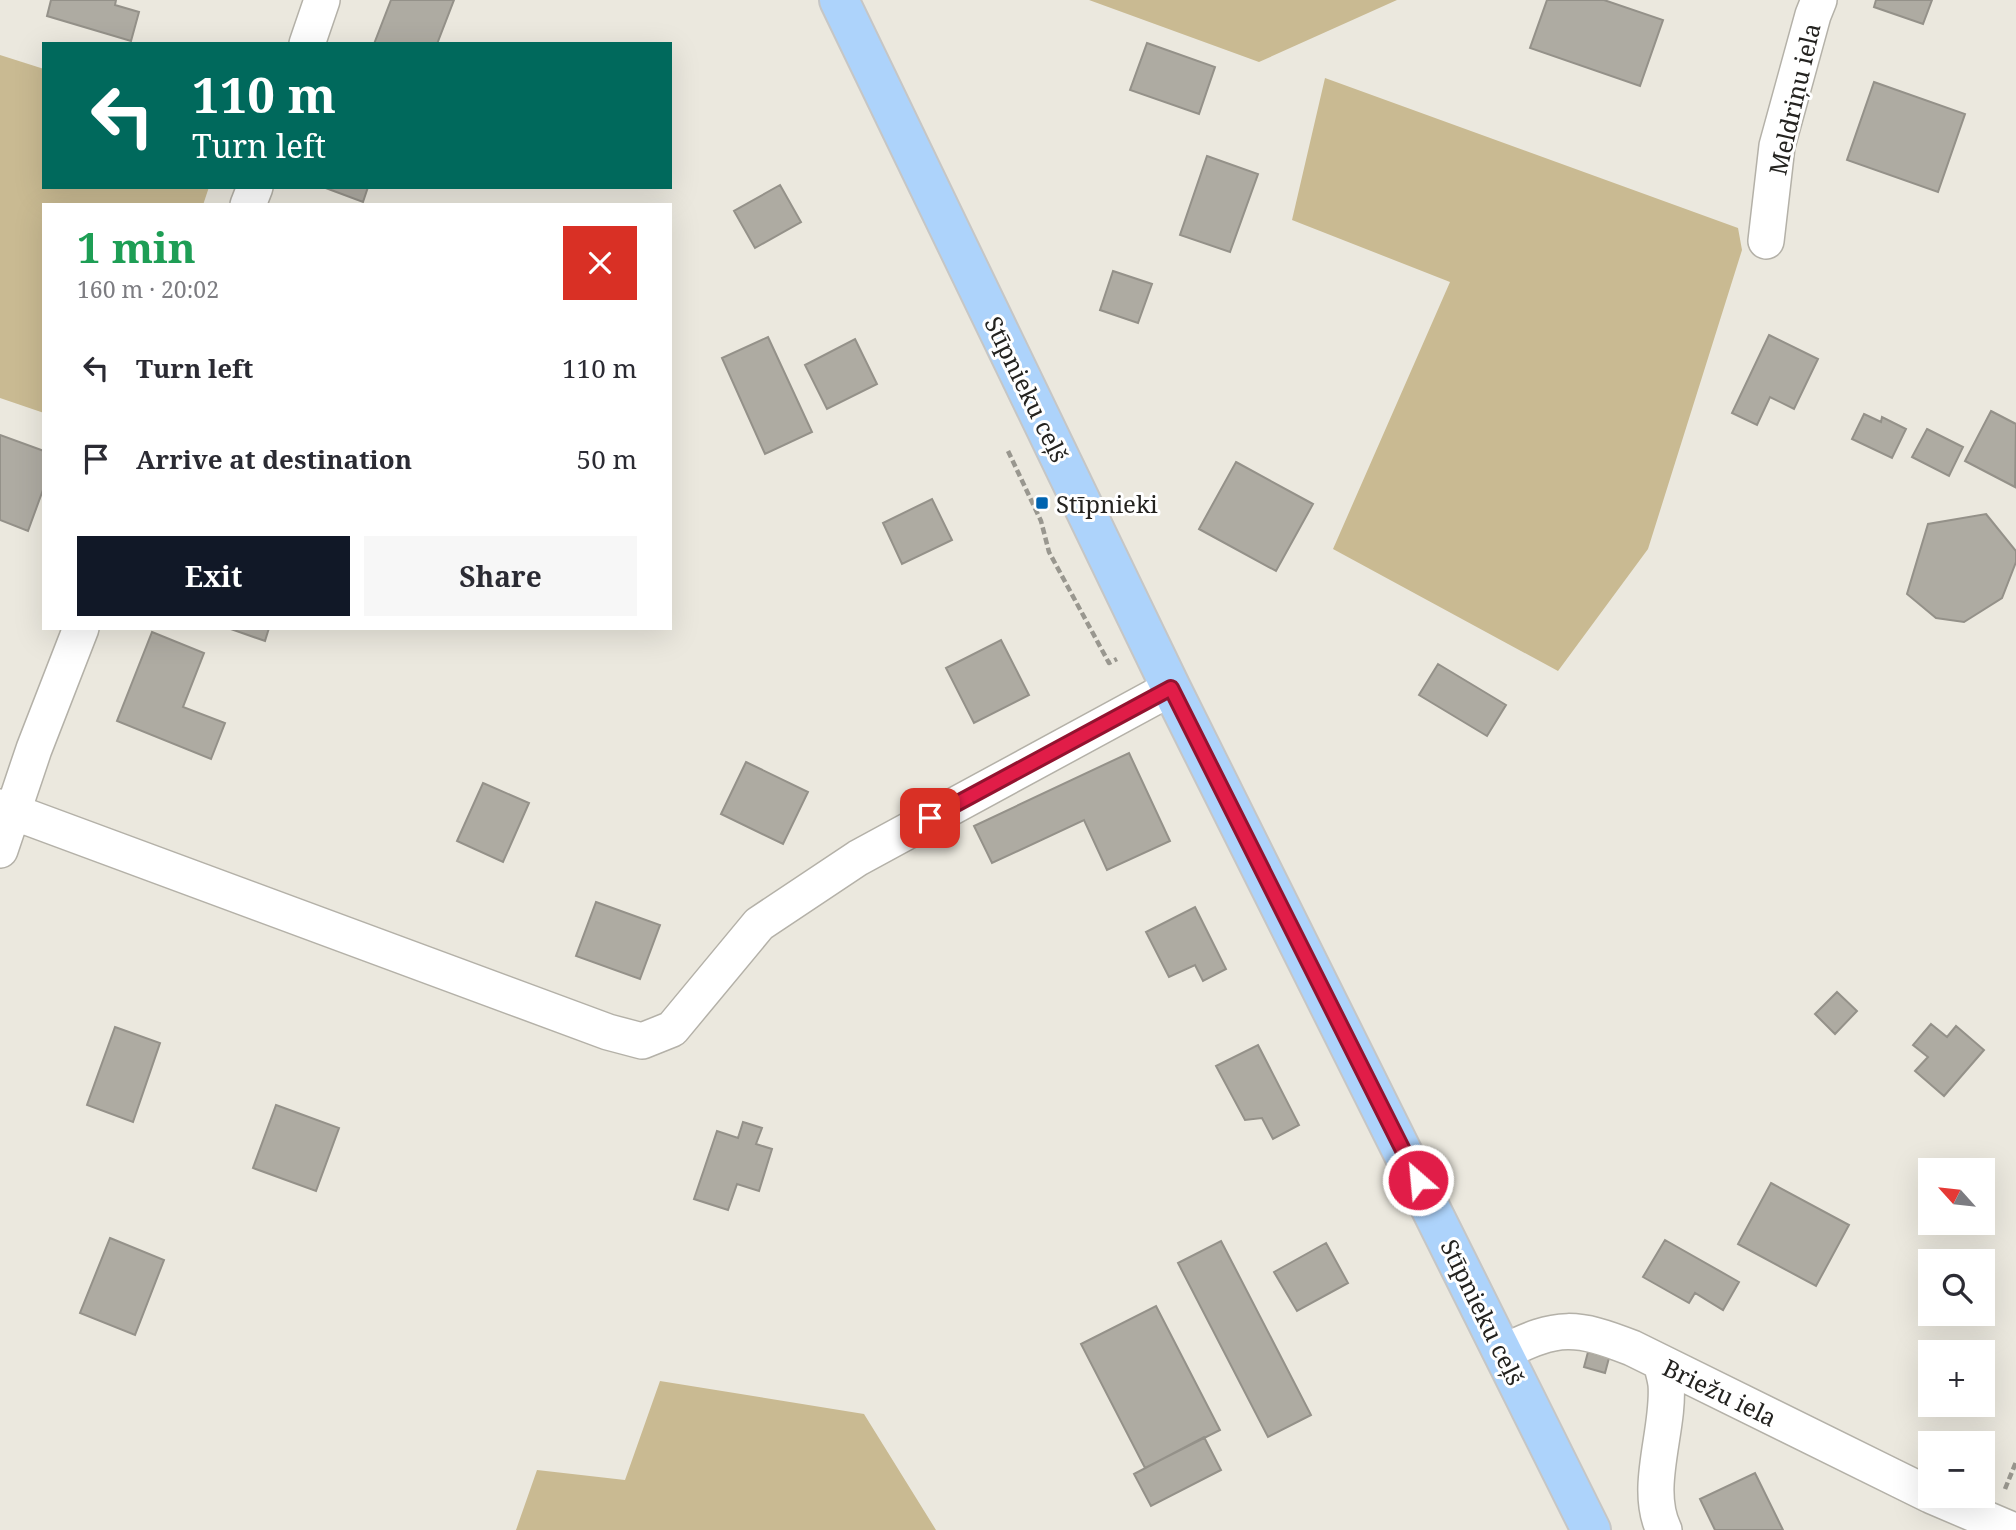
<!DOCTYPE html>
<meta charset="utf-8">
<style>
:root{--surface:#fff;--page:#f7f7f7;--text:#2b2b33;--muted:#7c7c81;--accent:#111827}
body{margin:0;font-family:"Noto Serif",serif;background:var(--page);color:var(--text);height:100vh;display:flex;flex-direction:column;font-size:26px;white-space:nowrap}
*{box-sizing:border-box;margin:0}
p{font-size:23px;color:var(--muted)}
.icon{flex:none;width:38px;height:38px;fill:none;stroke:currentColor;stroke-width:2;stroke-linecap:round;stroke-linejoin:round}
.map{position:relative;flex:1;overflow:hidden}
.details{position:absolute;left:42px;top:203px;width:630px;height:427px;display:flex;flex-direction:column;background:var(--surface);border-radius:0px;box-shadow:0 7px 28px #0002}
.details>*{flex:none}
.hud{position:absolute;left:42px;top:42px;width:630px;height:147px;border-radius:0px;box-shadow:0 7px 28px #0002;background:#00695c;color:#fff;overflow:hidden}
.needle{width:46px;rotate:297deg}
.buttons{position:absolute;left:1918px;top:1158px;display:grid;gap:14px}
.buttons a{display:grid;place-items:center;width:77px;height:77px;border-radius:0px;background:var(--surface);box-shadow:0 7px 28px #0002;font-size:35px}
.pin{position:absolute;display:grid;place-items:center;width:60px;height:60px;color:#fff;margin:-30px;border-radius:14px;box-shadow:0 4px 10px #0006}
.me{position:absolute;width:77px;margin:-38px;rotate:333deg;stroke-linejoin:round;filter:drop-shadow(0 0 5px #0008)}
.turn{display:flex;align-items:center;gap:24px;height:147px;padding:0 35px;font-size:32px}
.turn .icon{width:91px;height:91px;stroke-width:2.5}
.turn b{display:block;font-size:49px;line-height:60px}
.round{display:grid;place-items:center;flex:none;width:74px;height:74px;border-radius:0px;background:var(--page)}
.head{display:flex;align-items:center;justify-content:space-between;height:119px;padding:0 35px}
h1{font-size:42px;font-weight:700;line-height:52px;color:#1e9e55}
.cta{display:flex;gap:14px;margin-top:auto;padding:14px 35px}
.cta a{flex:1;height:80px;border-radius:0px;background:var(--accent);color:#fff;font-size:28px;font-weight:700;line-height:80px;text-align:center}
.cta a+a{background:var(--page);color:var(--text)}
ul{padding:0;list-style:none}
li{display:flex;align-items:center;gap:21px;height:91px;padding:0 35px}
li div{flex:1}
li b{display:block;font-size:26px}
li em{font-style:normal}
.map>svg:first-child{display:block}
.green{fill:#c9ba92}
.building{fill:#aeaba2;stroke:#949189;stroke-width:2}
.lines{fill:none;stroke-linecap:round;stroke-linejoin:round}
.minor-casing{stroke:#b4b1a8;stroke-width:38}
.major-casing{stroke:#c6c6c5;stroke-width:42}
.path{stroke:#99978f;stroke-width:4.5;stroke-dasharray:7 3.5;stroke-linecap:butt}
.minor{stroke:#fff;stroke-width:35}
.major{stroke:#add3fb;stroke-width:38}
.route-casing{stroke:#92132f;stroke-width:18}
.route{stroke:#e11d48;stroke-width:12}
.poi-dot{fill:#0164b0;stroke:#fff;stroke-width:2.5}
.labels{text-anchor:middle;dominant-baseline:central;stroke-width:6;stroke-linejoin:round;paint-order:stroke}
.street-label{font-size:24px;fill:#242320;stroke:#fff}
.poi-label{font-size:24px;fill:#242320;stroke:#fff;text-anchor:start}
</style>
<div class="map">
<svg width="2016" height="1530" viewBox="0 0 2016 1530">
<rect width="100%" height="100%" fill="#ebe8de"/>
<!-- green -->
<path class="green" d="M1089 0H1397L1259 62Z
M0 55 44 69V187H209L203 205H44V413L0 398Z
M1325 78 1738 228 1742 250 1648 549 1558 671 1333 549 1450 282 1292 220Z
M660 1381 864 1414 936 1530H516L537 1470 625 1480Z"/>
<!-- building -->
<path class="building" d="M51 0H116L115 5 139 12 131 41 47 16Z
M391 0H454L437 44H374Z
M1547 0H1604L1663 20 1640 86 1530 48Z
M1876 0H1932L1923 24 1874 7Z
M1147 43 1215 67 1199 114 1130 90Z
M1874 82 1965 114 1938 192 1847 160Z
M1207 156 1258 174 1230 252 1180 235Z
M780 185 801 222 755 248 734 211Z
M323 187H368L363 202Z
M1113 271 1152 284 1138 323 1100 310Z
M1769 335 1818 359 1794 409 1770 397 1757 425 1732 413Z
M768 337 812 432 765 454 722 358Z
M855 339 877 384 827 409 805 365Z
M1991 411 2016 424 2015 487 1965 461Z
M1864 414 1881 422 1882 417 1906 429 1892 458 1852 439Z
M1927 429 1963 447 1949 476 1912 457Z
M0 435 44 451V487L28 531 0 520Z
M1236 462 1313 504 1276 571 1199 529Z
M932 499 952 540 902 564 883 523Z
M1986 514 2016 551V562L2002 598 1964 622 1936 618 1907 594 1928 524Z
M228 628H269L265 641Z
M152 632 204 653 183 707 225 723 211 759 117 721Z
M1001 640 1029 695 974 723 946 668Z
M1438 664 1506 705 1487 736 1419 695Z
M1129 753 1170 841 1107 870 1084 820 992 863 974 826Z
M746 762 808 792 783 844 721 814Z
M483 783 529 803 503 862 457 841Z
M596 902 660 925 640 979 576 956Z
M1195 907 1226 969 1203 981 1195 965 1169 977 1146 932Z
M1837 992 1857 1011 1835 1034 1815 1014Z
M1931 1024 1947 1037 1956 1026 1984 1050 1944 1096 1915 1071 1928 1057 1913 1045Z
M115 1027 160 1043 133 1122 87 1105Z
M1258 1045 1299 1125 1273 1139 1262 1118 1245 1120 1216 1066Z
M276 1105 339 1128 316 1191 253 1168Z
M743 1122 762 1128 756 1144 772 1149 759 1191 737 1184 728 1210 694 1199 717 1131 738 1138Z
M1771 1183 1849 1225 1816 1286 1738 1244Z
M110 1238 164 1260 135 1335 80 1313Z
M1665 1240 1739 1282 1723 1310 1695 1293 1689 1303 1643 1277Z
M1221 1241 1311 1415 1268 1437 1178 1263Z
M1326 1243 1348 1283 1297 1311 1274 1272Z
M1156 1306 1220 1430 1145 1468 1081 1344Z
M1588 1352 1609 1358 1605 1373 1584 1367Z
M1204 1437 1221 1470 1151 1506 1134 1474Z
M1755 1473 1783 1530H1715L1700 1499Z"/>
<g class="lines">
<defs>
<path id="minor" d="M307 44 322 0
M248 205 255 187
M1766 241 1777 146 1813 15 1819 0
M0 807 608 1032 642 1041 672 1029 759 924 858 858 1171 688
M0 850 34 749 81 628
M1504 1352C1558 1325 1576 1326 1632 1348L1930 1495
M1661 1363C1663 1370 1665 1377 1666 1384 1670 1429 1643 1488 1664 1530
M1932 1496 2012 1530"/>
<path id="major" d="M839 0 1171 688 1591 1530"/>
</defs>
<!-- minor casing -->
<use href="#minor" class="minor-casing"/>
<!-- major casing -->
<use href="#major" class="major-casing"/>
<!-- path -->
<path class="path" d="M1008 451 1041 521 1049 552 1109 663 1117 659
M2005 1489 2016 1462"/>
<!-- minor -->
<use href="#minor" class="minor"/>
<!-- major -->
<use href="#major" class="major"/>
</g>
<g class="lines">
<defs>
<path id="route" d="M930 818 1171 688 1418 1180"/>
</defs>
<!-- route casing -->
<use href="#route" class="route-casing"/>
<!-- route -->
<use href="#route" class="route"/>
</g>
<!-- markers -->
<rect class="poi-dot" x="1035" y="496" width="14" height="14" rx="3.5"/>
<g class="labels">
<!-- street labels -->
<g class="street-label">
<text transform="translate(1794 99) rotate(-77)">Meldriņu iela</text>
<text transform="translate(1027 389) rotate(64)">Stīpnieku ceļš</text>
<text transform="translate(1483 1312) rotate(64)">Stīpnieku ceļš</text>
<text transform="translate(1720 1392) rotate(26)">Briežu iela</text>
</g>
<!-- poi labels -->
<g class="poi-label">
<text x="1056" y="503">Stīpnieki</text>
</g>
</g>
</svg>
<div class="buttons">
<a><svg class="needle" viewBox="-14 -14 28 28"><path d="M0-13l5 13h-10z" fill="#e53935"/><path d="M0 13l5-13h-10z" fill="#7c7c81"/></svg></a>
<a><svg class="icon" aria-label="search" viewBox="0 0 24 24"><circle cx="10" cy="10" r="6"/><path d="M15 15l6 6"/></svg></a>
<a>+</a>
<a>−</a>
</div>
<div class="pin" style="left:930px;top:818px;background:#d93025"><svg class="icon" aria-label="arrive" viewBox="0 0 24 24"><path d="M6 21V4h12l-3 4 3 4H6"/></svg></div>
<svg class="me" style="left:1418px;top:1180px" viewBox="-20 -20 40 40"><circle r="17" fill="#e11d48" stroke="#fff" stroke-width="3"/><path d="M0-11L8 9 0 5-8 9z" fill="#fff"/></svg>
<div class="hud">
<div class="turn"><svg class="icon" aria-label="left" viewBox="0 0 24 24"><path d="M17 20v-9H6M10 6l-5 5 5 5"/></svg><div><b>110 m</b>Turn left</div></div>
</div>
<section class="details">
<div class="head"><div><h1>1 min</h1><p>160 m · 20:02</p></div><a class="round" style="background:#d93025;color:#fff"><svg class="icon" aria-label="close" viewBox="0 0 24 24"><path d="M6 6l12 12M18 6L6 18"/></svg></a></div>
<ul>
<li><svg class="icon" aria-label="left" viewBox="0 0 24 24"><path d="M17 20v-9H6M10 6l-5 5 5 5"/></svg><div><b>Turn left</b></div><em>110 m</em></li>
<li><svg class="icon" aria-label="arrive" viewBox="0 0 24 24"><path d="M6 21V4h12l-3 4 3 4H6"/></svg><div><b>Arrive at destination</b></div><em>50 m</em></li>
</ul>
<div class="cta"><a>Exit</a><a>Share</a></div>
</section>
</div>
